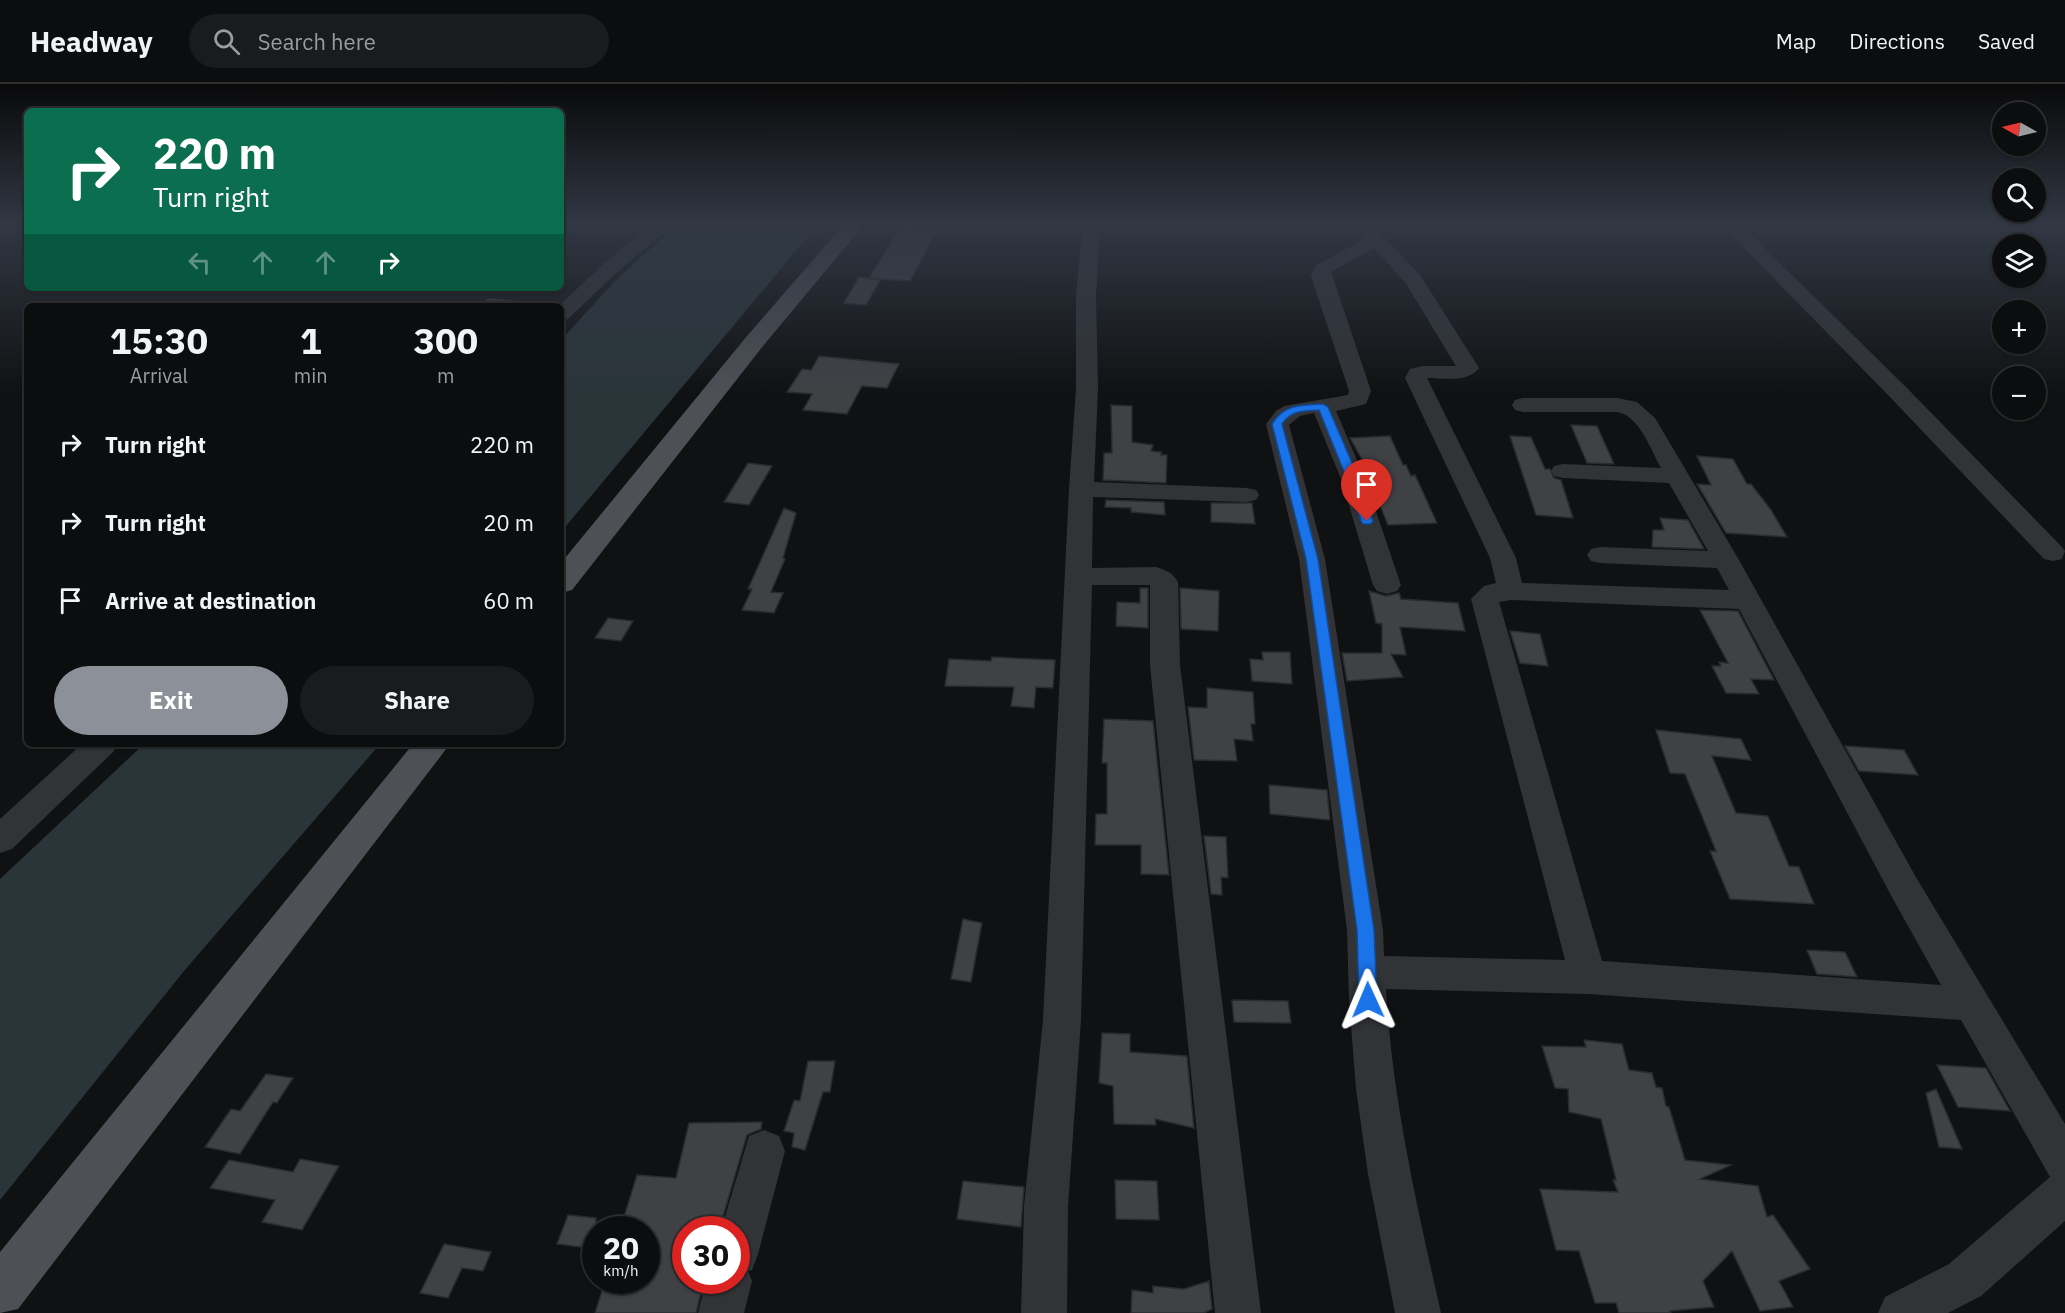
<!DOCTYPE html>
<meta charset="utf-8">
<style>
:root{--surface:#0c0d0e;--page:#1a1b1c;--text:#f1f3f6;--muted:#9a9c9e;--line:#2c2d2e;--accent:#8c9099}
body{margin:0;font-family:"IBM Plex Sans",sans-serif;background:var(--page);color:var(--text);height:100vh;display:flex;flex-direction:column;font-size:22px;white-space:nowrap}
*{box-sizing:border-box;margin:0}
p{font-size:20px;color:var(--muted)}
.icon{flex:none;width:33px;height:33px;fill:none;stroke:currentColor;stroke-width:2;stroke-linecap:round;stroke-linejoin:round}
.map{position:relative;flex:1;overflow:hidden}
.details{position:absolute;left:24px;top:219px;width:540px;height:444px;display:flex;flex-direction:column;background:var(--surface);border-radius:9px;box-shadow:0 2px 4px #0004,0 0 0 2px var(--line)}
.details>*{flex:none}
.banner{position:absolute;left:24px;top:24px;width:540px;height:183px;border-radius:9px;box-shadow:0 2px 4px #0004,0 0 0 2px var(--line);background:#0b6e4f;color:#fff;overflow:hidden}
.needle{width:39px;rotate:278deg}
.tools{position:absolute;left:1992px;top:18px;display:grid;gap:12px}
.tools a{display:grid;place-items:center;width:54px;height:54px;border-radius:50%;background:var(--surface);box-shadow:0 2px 4px #0004,0 0 0 2px var(--line);font-size:30px}
.speed{position:absolute;left:582px;top:1132px;display:flex;gap:12px;font-size:30px;font-weight:700;text-align:center}
.speed>*{display:grid;place-content:center;width:78px;height:78px;border-radius:50%;background:var(--surface);box-shadow:0 2px 4px #0004,0 0 0 2px var(--line);line-height:1}
.speed small{font-size:15px;font-weight:400}
.speed .limit{border:9px solid #d22;background:#fff;color:#111}
.pin{position:absolute;display:grid;place-items:center;width:51px;height:51px;color:#fff;margin:-62px -26px;border-radius:50% 50% 50% 0;rotate:-45deg;box-shadow:0 0 6px #0007}
.pin .icon{rotate:45deg}
.me{position:absolute;width:66px;margin:-33px;rotate:359deg;stroke-linejoin:round;filter:drop-shadow(0 0 4px #0008)}
.turn{display:flex;align-items:center;gap:21px;height:126px;padding:0 30px;font-size:27px}
.turn .icon{width:78px;height:78px;stroke-width:2.5}
.turn b{display:block;font-size:42px;line-height:51px}
.lanes{display:flex;align-items:center;height:57px;padding:0 30px;background:#0003;justify-content:center;gap:30px;direction:ltr}
.lanes .off{opacity:.35}
.eta{display:flex;justify-content:space-evenly;align-items:center;height:102px;text-align:center}
.eta b{font-size:36px;font-weight:700;line-height:42px}
.primary-button{display:flex;gap:12px;margin-top:auto;padding:12px 30px}
.primary-button a{flex:1;height:69px;border-radius:36px;background:var(--accent);color:#fff;font-size:24px;font-weight:700;line-height:69px;text-align:center}
.primary-button a+a{background:var(--page);color:var(--text)}
ul{padding:0;list-style:none}
li{display:flex;align-items:center;gap:18px;height:78px;padding:0 30px}
li div{flex:1}
li b{display:block;font-size:22px}
li em{font-style:normal}
header{display:flex;align-items:center;gap:36px;box-sizing:border-box;height:84px;padding:0 30px;background:var(--surface);border-bottom:2px solid var(--line)}
header strong{font-size:28px}
nav{display:flex;gap:33px;margin-inline-start:auto;font-size:21px}
.search{width:420px;height:54px;background:var(--page);display:flex;align-items:center;gap:15px;box-sizing:border-box;padding:0 21px;border-radius:33px;color:var(--muted);font-size:22px}
.map>svg:first-child{display:block}
.water{fill:#2a353a}
.building{fill:#3f4145;stroke:#2a2b2e;stroke-width:1.5}
.lines{fill:none;stroke-linecap:round;stroke-linejoin:round}
.lane{fill:#313337;fill-rule:evenodd}
.street{fill:#313337;fill-rule:evenodd}
.primary{fill:#4d5156;fill-rule:evenodd}
.route{fill:#1a73e8;stroke:#114b97;stroke-width:1.5}
</style>
<header>
<strong>Headway</strong>
<div class="search"><svg class="icon" aria-label="search" viewBox="0 0 24 24"><circle cx="10" cy="10" r="6"/><path d="M15 15l6 6"/></svg>Search here</div>
<nav><a>Map</a><a>Directions</a><a>Saved</a></nav>
</header>
<div class="map">
<svg width="2065" height="1229" viewBox="0 0 2065 1229">
<rect width="100%" height="100%" fill="#101112"/>
<!-- water -->
<path class="water" d="M680 138H820L561 448V256L615 197Z
M144 660H380L184 887 0 1116V795Z"/>
<!-- building -->
<path class="building" d="M901 143 938 145 910 197 869 194Z
M859 193 880 196 866 221 844 219Z
M819 272 899 280 887 304 862 302 847 330 803 326 812 310 787 308 802 285 811 286Z
M1111 321 1132 322V358L1153 361 1151 367 1161 368V371H1167L1166 399 1103 396 1104 369H1112Z
M1571 341 1597 342 1614 380 1587 379Z
M1390 352 1403 381H1406L1411 392 1415 391 1437 439 1388 441 1366 388H1369L1350 354Z
M1510 352 1531 353 1545 385H1550L1554 394 1561 396 1573 434 1536 431Z
M1697 372 1733 375 1747 400H1751L1771 426 1787 453 1726 449 1697 400 1711 401Z
M748 379 772 382 749 421 724 418Z
M1106 416 1164 418 1165 431 1131 428V424L1105 423Z
M1211 419H1252L1255 440 1211 438Z
M784 424 796 429 783 474 785 475 771 508 783 509 774 529 742 526 752 505H748Z
M1660 434 1688 436 1704 465 1652 463 1653 446H1664Z
M1140 504H1148V544L1116 542 1117 518 1140 519Z
M1180 504 1219 507 1218 547 1181 545Z
M1369 507 1386 512 1399 509 1401 515 1458 519 1465 547 1400 543 1406 571 1391 570 1403 593 1347 597 1342 569H1382V540L1376 539Z
M1700 526 1738 527 1774 596 1751 595 1759 610 1726 609 1712 582H1721L1719 578 1728 579Z
M608 534 633 537 621 557 595 554Z
M1510 547 1540 550 1548 582 1520 579Z
M1262 568H1290L1292 600 1252 597 1250 575 1263 576Z
M992 573 1055 576 1053 604 1036 603 1034 624 1011 622 1014 603 945 602 949 575 991 577Z
M1207 604 1253 608 1255 640H1251L1253 657 1234 655 1237 677 1194 676 1188 623 1207 624Z
M1104 635 1153 637 1169 791 1141 790V761H1095L1096 730H1107V679H1102Z
M1656 646 1741 655 1751 676 1712 672 1736 729 1768 732 1789 782 1799 783 1814 820 1730 815 1710 767H1716L1685 690 1670 689Z
M1845 662 1904 666 1918 691 1859 687Z
M1269 701 1327 706 1330 736 1270 730Z
M1204 752 1226 753 1228 794 1221 793 1222 811 1211 810Z
M963 835 982 839 971 898 951 895Z
M1807 866 1845 868 1857 893 1817 890Z
M1232 916 1288 917 1291 939 1234 938Z
M1102 949 1130 950V968L1187 972 1194 1044 1155 1035 1156 1041 1114 1040 1113 1002 1099 999Z
M1584 956 1622 960 1629 986 1652 989 1656 1003 1662 1004 1666 1022 1669 1023 1685 1076 1731 1081 1700 1095 1758 1102 1767 1133 1773 1131 1810 1185 1779 1197 1793 1223 1760 1227 1732 1167 1703 1197 1714 1223 1670 1227 1671 1229H1619L1616 1219H1595L1579 1167 1556 1166 1540 1105 1618 1108 1613 1096H1616L1601 1035 1569 1028 1568 1005 1555 1004 1542 962 1586 963Z
M808 977H835L830 1008H823L805 1066 792 1063 794 1049 784 1047 794 1016 800 1017Z
M1937 981 1986 984 2010 1027 1958 1023Z
M266 990 293 994 277 1019 273 1018 240 1070 205 1063 231 1025 240 1027Z
M1936 1005 1962 1065 1939 1063 1926 1009Z
M762 1038 761 1045 747 1051 719 1146H686V1197H704L696 1229H595L605 1197H646V1146H620L637 1091 676 1094 689 1039Z
M300 1075 339 1082 302 1146 262 1138 275 1116 210 1104 229 1076 293 1088Z
M1115 1096 1157 1097 1159 1136 1116 1135Z
M963 1097 1024 1103 1021 1143 957 1135Z
M568 1131 596 1134V1165L557 1160Z
M444 1160 491 1168 483 1187 462 1184 448 1214 420 1209Z
M1209 1197 1212 1225 1204 1229H1131L1132 1206 1153 1209V1202L1184 1205Z"/>
<g class="lines">
<!-- lane -->
<path class="lane" d="M489 214 534 219 539 222 486 219 484 217Z"/>
<!-- street -->
<path class="street" d="M656 138H676L616 189 568 235 561 237V222H559L602 181Z
M1083 138H1101L1096 211 1098 304 1094 398 1247 404 1256 406 1259 411 1256 416 1247 418 1093 413 1092 484 1156 483C1166 486 1173 489 1178 498L1180 581 1261 1229H1215L1150 581V501H1092L1081 936 1068 1122 1067 1229H1021L1024 1122 1043 936 1069 405 1076 304V211Z
M1344 138H1364L1378 147 1420 191 1479 284C1468 299 1444 294 1427 294L1516 474 1522 499 1729 506 1717 484 1600 479 1591 477 1587 471 1591 465 1600 463 1708 467 1669 399 1563 394 1554 392 1551 387 1554 382 1563 380 1661 384C1651 366 1639 331 1617 328H1523L1515 326 1512 321 1515 316 1523 314H1617L1637 318 1655 334 1739 476 1917 795 2065 1040V1137L1981 1212 1948 1229H1878L1885 1213 1949 1180 2050 1093 1961 936 1588 910 1386 905C1392 1015 1417 1122 1441 1229H1395L1368 1090 1356 1005 1349 916 1347 846 1299 475 1266 340 1276 327 1284 322 1348 311 1349 307 1311 192 1315 182 1361 157 1363 153ZM1374 164 1405 198 1456 282H1423L1410 285 1405 294 1490 474 1496 499 1484 502 1471 515 1565 876 1384 872 1383 846 1325 475 1289 341 1300 332 1314 329 1341 395 1373 501 1377 507 1387 510 1397 507 1401 501 1365 395 1336 327 1366 320 1371 307 1331 188ZM1511 516 1739 525 1893 815 1941 901 1602 877 1499 518Z
M1719 138H1738L1906 303 2062 463 2065 467 2062 475 2053 477 2044 475 1890 313Z
M82 660H118L113 668 12 765 0 769V735Z
M764 1046 779 1052 785 1067 758 1170 752 1186 748 1187 752 1197 744 1229H698L706 1197H736V1146H721L749 1052Z"/>
<!-- primary -->
<path class="primary" d="M846 138H866L763 262 572 506 561 509V479L747 252Z
M413 660H450L18 1225 0 1229V1168Z"/>
</g>
<!-- sky -->
<linearGradient id="sky" x2="0" y2="1"><stop stop-color="#09090a"/><stop offset="0.45" stop-color="#313844"/><stop offset="1" stop-color="#313844" stop-opacity="0"/></linearGradient>
<rect width="2065" height="310" fill="url(#sky)"/>
<!-- route -->
<path class="route" d="M1323 320 1328 323 1359 395 1373 437 1371 440H1363L1361 437 1347 395 1319 326C1304 327 1291 326 1282 340L1318 475 1374 846 1377 916 1374 921 1368 924 1362 921 1359 916 1357 846 1306 475 1272 340C1284 320 1301 321 1323 320Z"/>
</svg>
<div class="tools">
<a><svg class="needle" viewBox="-14 -14 28 28"><path d="M0-13l5 13h-10z" fill="#e53935"/><path d="M0 13l5-13h-10z" fill="#9a9c9e"/></svg></a>
<a><svg class="icon" aria-label="search" viewBox="0 0 24 24"><circle cx="10" cy="10" r="6"/><path d="M15 15l6 6"/></svg></a>
<a><svg class="icon" aria-label="layers" viewBox="0 0 24 24"><path d="M12 4l9 5-9 5-9-5zM3 14l9 5 9-5"/></svg></a>
<a>+</a>
<a>−</a>
</div>
<div class="speed"><div>20<small>km/h</small></div><div class="limit">30</div></div>
<div class="pin" style="left:1367px;top:437px;background:#d93025"><svg class="icon" aria-label="arrive" viewBox="0 0 24 24"><path d="M6 21V4h12l-3 4 3 4H6"/></svg></div>
<svg class="me" style="left:1368px;top:916px" viewBox="-20 -20 40 40"><path d="M0-17L14 15 0 8-14 15z" fill="#1a73e8" stroke="#fff" stroke-width="4"/></svg>
<div class="banner">
<div class="turn"><svg class="icon" aria-label="right" viewBox="0 0 24 24"><path d="M7 20v-9h11M14 6l5 5-5 5"/></svg><div><b>220 m</b>Turn right</div></div>
<div class="lanes"><svg class="icon off" aria-label="left" viewBox="0 0 24 24"><path d="M17 20v-9H6M10 6l-5 5 5 5"/></svg><svg class="icon off" aria-label="ahead" viewBox="0 0 24 24"><path d="M12 20V5M6 11l6-6 6 6"/></svg><svg class="icon off" aria-label="ahead" viewBox="0 0 24 24"><path d="M12 20V5M6 11l6-6 6 6"/></svg><svg class="icon" aria-label="right" viewBox="0 0 24 24"><path d="M7 20v-9h11M14 6l5 5-5 5"/></svg></div>
</div>
<section class="details">
<div class="eta">
<div><b>15:30</b><p>Arrival</p></div>
<div><b>1</b><p>min</p></div>
<div><b>300</b><p>m</p></div>
</div>
<ul>
<li><svg class="icon" aria-label="right" viewBox="0 0 24 24"><path d="M7 20v-9h11M14 6l5 5-5 5"/></svg><div><b>Turn right</b></div><em>220 m</em></li>
<li><svg class="icon" aria-label="right" viewBox="0 0 24 24"><path d="M7 20v-9h11M14 6l5 5-5 5"/></svg><div><b>Turn right</b></div><em>20 m</em></li>
<li><svg class="icon" aria-label="arrive" viewBox="0 0 24 24"><path d="M6 21V4h12l-3 4 3 4H6"/></svg><div><b>Arrive at destination</b></div><em>60 m</em></li>
</ul>
<div class="primary-button"><a>Exit</a><a>Share</a></div>
</section>
</div>
